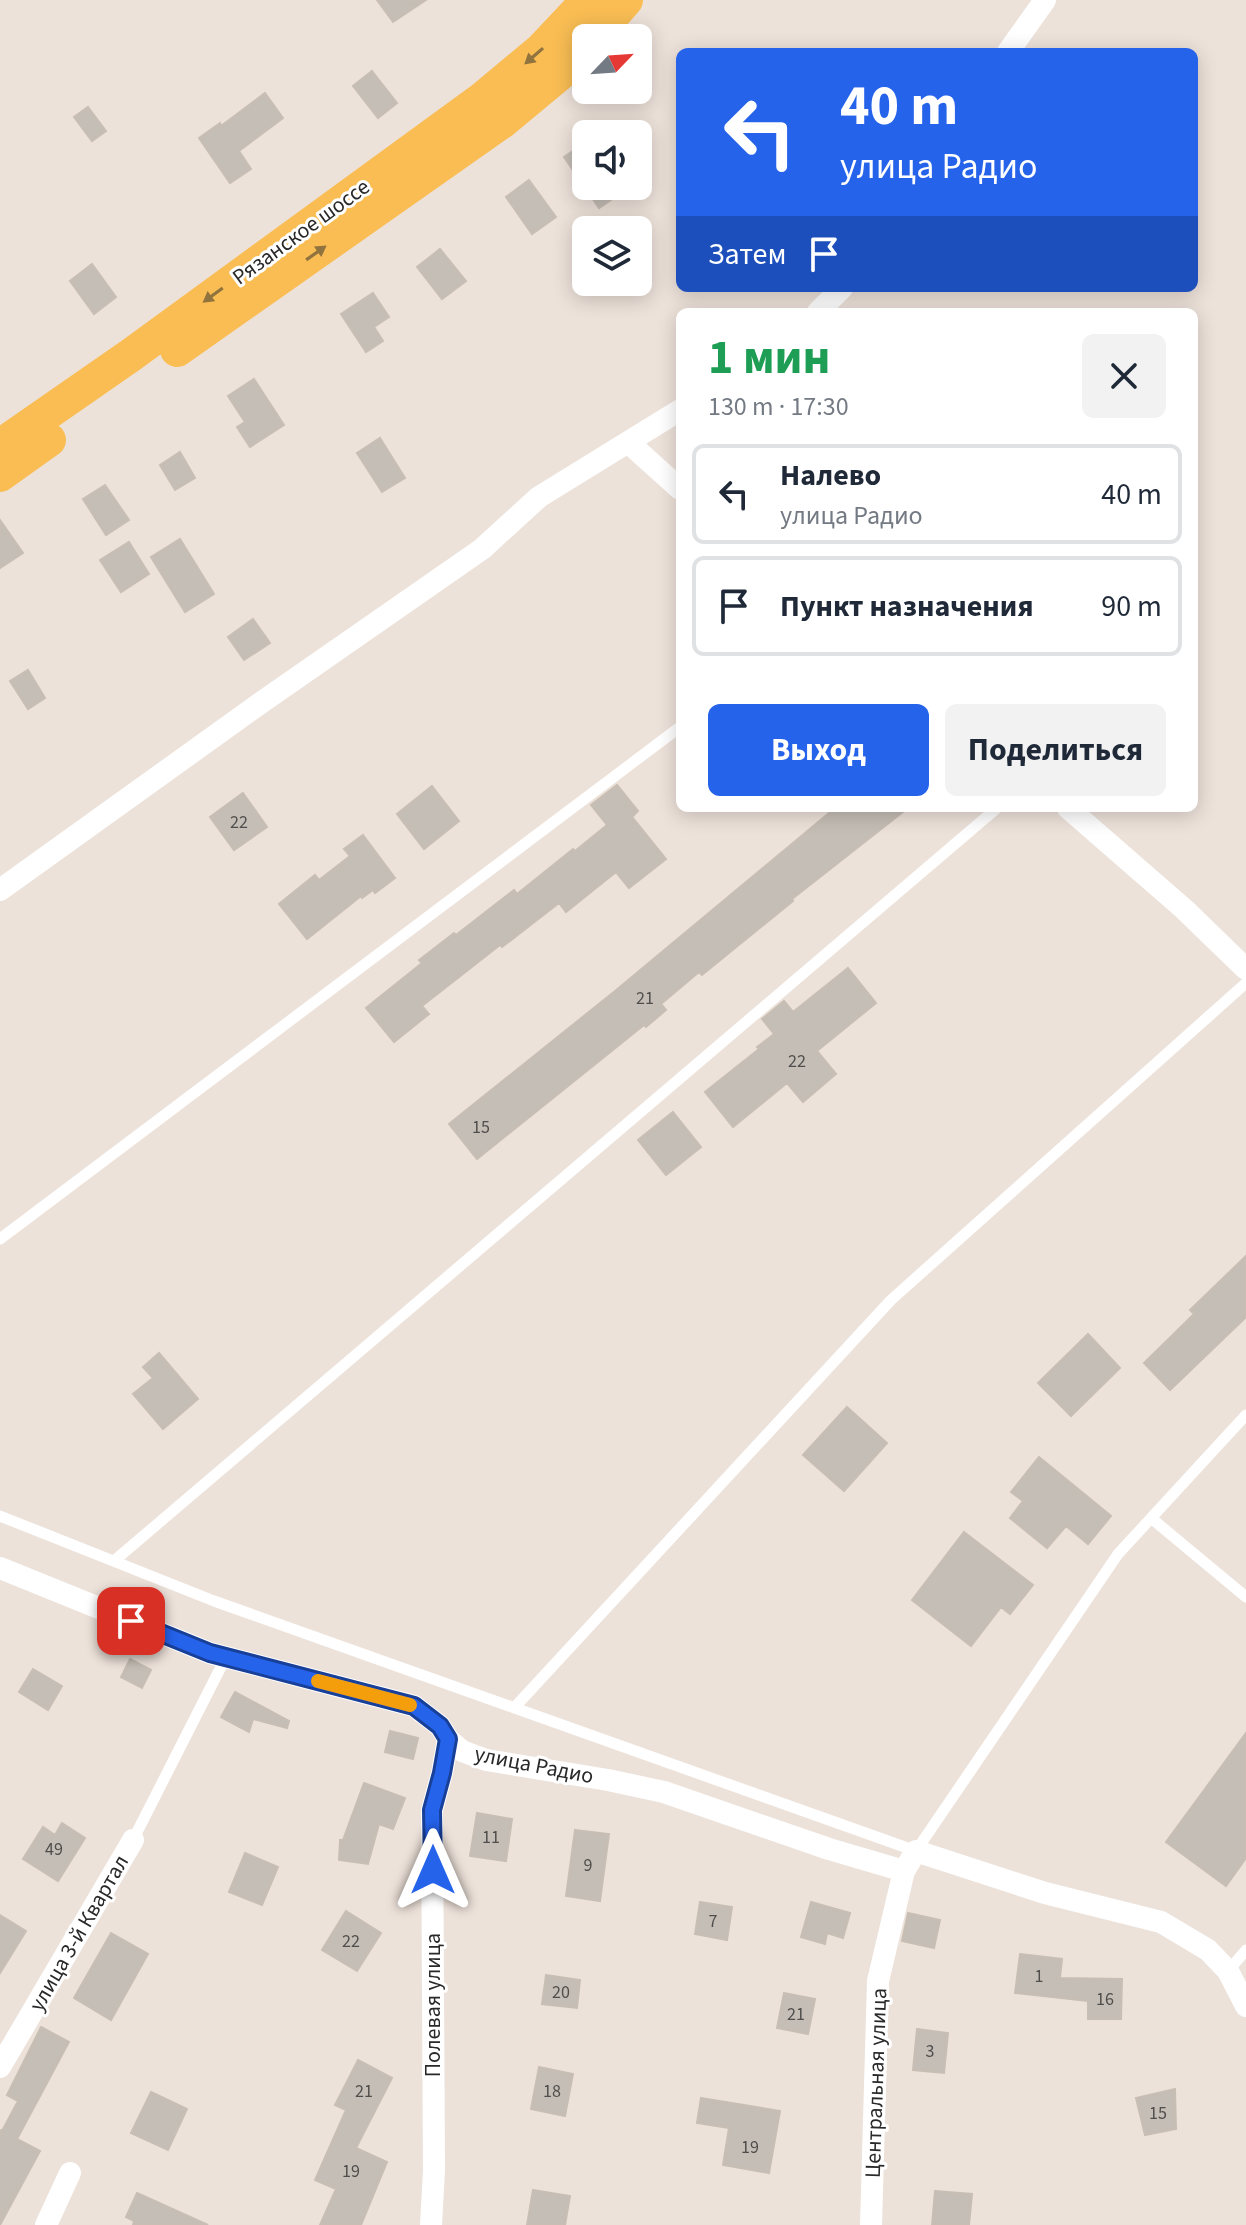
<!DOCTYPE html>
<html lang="ru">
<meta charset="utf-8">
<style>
:root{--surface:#fff;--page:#f2f2f3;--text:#1f2937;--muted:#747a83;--line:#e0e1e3;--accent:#2563eb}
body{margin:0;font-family:"Source Sans 3",sans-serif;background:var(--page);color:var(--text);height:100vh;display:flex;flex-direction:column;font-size:30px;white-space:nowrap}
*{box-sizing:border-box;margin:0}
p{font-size:26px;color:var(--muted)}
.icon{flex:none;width:44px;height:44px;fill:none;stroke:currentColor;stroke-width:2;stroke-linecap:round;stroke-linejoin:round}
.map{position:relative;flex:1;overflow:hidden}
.details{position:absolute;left:676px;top:308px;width:522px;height:504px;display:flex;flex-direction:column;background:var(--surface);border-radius:12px;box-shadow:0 4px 20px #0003}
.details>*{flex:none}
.top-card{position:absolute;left:676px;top:48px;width:522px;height:244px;border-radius:12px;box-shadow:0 4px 20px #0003;background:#2563eb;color:#fff;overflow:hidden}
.needle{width:52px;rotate:65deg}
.tools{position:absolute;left:572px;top:24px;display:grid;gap:16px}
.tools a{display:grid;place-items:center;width:80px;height:80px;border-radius:12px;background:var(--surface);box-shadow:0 4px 20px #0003;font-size:40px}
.pin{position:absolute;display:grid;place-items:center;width:68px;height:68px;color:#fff;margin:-34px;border-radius:16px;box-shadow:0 4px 12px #0006}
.me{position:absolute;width:88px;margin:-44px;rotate:0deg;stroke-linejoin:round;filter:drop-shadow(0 0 6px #0008)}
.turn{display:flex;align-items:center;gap:28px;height:168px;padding:0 32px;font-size:36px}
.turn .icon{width:104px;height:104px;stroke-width:2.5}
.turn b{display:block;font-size:56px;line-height:68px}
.then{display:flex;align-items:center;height:76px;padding:0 32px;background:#0003;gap:16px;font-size:30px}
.round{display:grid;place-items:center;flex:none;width:84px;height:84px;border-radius:12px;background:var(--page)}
.overview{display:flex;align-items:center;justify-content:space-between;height:136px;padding:0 32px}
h1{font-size:48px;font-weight:700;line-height:60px;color:#1e9e55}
.primary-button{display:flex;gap:16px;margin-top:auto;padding:16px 32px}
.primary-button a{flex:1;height:92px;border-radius:12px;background:var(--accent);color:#fff;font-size:32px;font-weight:700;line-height:92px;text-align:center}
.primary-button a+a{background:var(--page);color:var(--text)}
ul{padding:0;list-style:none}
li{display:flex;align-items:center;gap:24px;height:100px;margin:0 16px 12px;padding:0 16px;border:4px solid var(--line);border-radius:12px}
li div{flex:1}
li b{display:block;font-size:30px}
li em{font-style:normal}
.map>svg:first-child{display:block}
.building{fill:#c4beb6;stroke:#c8beb4;stroke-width:2}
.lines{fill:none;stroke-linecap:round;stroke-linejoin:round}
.service{stroke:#fff;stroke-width:11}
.minor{stroke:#fff;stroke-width:22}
.primary{stroke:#f9bd53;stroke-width:34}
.oneway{fill:#91733e}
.route-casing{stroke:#184099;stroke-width:20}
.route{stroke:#2563eb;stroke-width:14}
.slow{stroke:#f59e0b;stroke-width:14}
.labels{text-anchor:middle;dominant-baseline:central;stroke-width:6;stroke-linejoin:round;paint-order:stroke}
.number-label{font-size:18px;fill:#504e4c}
.street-label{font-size:22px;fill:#292929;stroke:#fff}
</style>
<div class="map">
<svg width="1246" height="2225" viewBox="0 0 1246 2225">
<rect width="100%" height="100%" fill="#ede2da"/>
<!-- building -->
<path class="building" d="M377 0H426L393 22Z
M372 71 397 103 378 118 353 86Z
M265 93 283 118 239 151 251 169 230 183 199 138 220 123 221 126Z
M88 107 106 131 92 141 74 117Z
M586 142V186H631L599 208 564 157Z
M529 180 556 217 532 234 506 197Z
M440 249 466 281 442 299 417 267Z
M92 264 116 297 94 314 70 281Z
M373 293 389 317 374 327 383 341 366 352 341 314Z
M254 379 284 425 250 447 237 427 245 422 228 396Z
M380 438 405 478 382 492 357 453Z
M180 452 195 478 175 490 160 465Z
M105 485 129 520 106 535 83 499Z
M0 520 23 553 0 568Z
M180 539 214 594 185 612 151 557Z
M129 542 149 574 121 592 100 560Z
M253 619 270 643 244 660 228 637Z
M28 670 45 698 28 709 10 681Z
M617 785 638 811 632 817 666 859 629 888 616 872 566 912 559 903 502 947 500 945 422 1006 429 1014 394 1042 366 1008 422 963 419 960 454 933 456 935 514 890 517 894 573 849 575 851 607 825 591 805Z
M432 786 459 821 424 849 397 814Z
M243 793 267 827 234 850 210 817Z
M835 808H908L792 899 793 901 702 975 699 972 661 1004 666 1010 646 1027 644 1025 477 1159 449 1124 615 991Z
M363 835 395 878 375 893 373 890 362 898 361 896 307 939 279 904 315 875 319 880 350 856 344 849Z
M848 968 876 1003 817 1051 836 1074 803 1102 787 1083 733 1127 705 1092 759 1049 757 1047 774 1034 762 1019 784 1001 793 1012Z
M673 1112 701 1147 666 1175 638 1140Z
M1246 1256V1317L1170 1390 1144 1363 1194 1314 1190 1310Z
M1088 1334 1120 1368 1071 1416 1038 1383Z
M159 1353 198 1399 163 1429 133 1394 153 1378 143 1367Z
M847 1407 887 1443 844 1491 803 1455Z
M1039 1457 1111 1516 1088 1544 1066 1526 1047 1548 1010 1518 1023 1501 1011 1492Z
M964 1532 1033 1585 1010 1614 1001 1607 971 1646 912 1600Z
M130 1659 151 1670 142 1688 121 1677Z
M33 1669 62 1686 48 1710 19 1692Z
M235 1692 289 1721 287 1728 253 1719 249 1732 221 1717Z
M390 1731 418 1738 413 1759 385 1752Z
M1246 1733V1858L1226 1886 1166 1842Z
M364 1783 405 1798 393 1829 379 1824 368 1864 339 1860 340 1840H343Z
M477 1813 512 1819 506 1861 470 1856Z
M62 1823 85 1838 58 1881 23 1859 43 1827 55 1835Z
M575 1830 609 1834 600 1901 566 1896Z
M245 1853 278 1867 262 1905 229 1892Z
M700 1902 732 1907 727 1940 695 1934Z
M811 1902 850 1913 843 1938 827 1933 825 1944 801 1937Z
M346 1911 381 1933 357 1971 322 1950Z
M908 1913 940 1920 934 1948 902 1941Z
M0 1915 26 1931 0 1973Z
M111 1933 148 1954 111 2020 74 1998Z
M1020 1954 1062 1959 1060 1978 1122 1979 1121 2019H1088V2001L1015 1993Z
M546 1975 580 1980 577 2008 542 2004Z
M784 1993 815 1999 808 2034 777 2028Z
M41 2027 69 2042 17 2139 40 2151 0 2225V2130L2 2131 18 2101 7 2095Z
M917 2029 948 2033 944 2073 913 2070Z
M358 2060 392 2078 356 2148 387 2162 361 2225H320L336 2189 315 2180 346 2110 335 2105Z
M539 2067 573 2074 565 2116 531 2109Z
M1175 2089 1176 2129 1145 2135 1136 2098Z
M151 2092 187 2109 168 2150 131 2133Z
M701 2098 780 2111 769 2173 723 2165 729 2128 697 2123Z
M533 2190 570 2196 565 2225H527Z
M935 2191 972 2194 969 2225H932Z
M137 2193 208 2225H133L134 2221 126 2217Z"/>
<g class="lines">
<!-- service -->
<path class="service" d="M0 1239 680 727
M0 1516 214 1601 916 1851 1118 1554 1246 1415
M1151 1518 1246 1597
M114 1561 997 808
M514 1708 891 1300 1246 983
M133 1840 226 1657
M1228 1971 1246 1950"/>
<!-- minor -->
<path class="minor" d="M1008 52 1045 0
M818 312 842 288
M629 443 680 489
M1068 808 1184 909 1246 969
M0 890 262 702 482 549 539 497 680 410
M0 1568 210 1653 414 1706 440 1726 448 1739 462 1751 486 1760 608 1780 664 1792 829 1849 904 1871
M0 2067 133 1840
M46 2225 70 2173
M431 2225 434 2170 432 1810 442 1773 448 1739
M871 2225 878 1981 904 1871 916 1851 1045 1893 1161 1922 1208 1950 1228 1971 1246 2006"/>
<!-- primary -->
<path class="primary" d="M593 38 626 0
M177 350 503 121 562 72 586 45
M0 446 131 355 482 99 542 49 588 0
M0 475 49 440"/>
</g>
<!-- one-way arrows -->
<defs><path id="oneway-solid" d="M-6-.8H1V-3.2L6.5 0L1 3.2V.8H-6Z" transform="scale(2)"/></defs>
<g class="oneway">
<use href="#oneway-solid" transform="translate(534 56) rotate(139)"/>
<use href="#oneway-solid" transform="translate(316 253) rotate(-35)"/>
<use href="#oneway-solid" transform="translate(213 295) rotate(144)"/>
</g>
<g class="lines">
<defs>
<path id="route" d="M131 1621 210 1653 414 1706 440 1726 448 1739 442 1773 432 1810 433 1870"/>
</defs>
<!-- route casing -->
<use href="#route" class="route-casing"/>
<!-- route -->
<use href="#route" class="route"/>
<!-- slow -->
<path class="slow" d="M318 1681 410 1705"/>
</g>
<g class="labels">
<!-- number labels -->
<g class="number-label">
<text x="239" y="822">22</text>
<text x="645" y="998">21</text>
<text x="797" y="1061">22</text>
<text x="481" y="1127">15</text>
<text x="491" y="1837">11</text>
<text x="54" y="1849">49</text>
<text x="588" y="1865">9</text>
<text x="713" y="1921">7</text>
<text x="351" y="1941">22</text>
<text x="1039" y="1976">1</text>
<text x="561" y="1992">20</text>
<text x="1105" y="1999">16</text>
<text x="796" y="2014">21</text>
<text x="930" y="2051">3</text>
<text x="364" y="2091">21</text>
<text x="552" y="2091">18</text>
<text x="1158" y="2113">15</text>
<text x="750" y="2147">19</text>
<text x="351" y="2171">19</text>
</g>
<!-- street labels -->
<g class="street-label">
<text transform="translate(301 232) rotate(-36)">Рязанское шоссе</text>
<text transform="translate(534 1765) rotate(11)">улица Радио</text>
<text transform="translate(79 1933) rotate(-60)">улица 3-й Квартал</text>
<text transform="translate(433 2005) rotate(-90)">Полевая улица</text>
<text transform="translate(876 2083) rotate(-88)">Центральная улица</text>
</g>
</g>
</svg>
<div class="tools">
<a><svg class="needle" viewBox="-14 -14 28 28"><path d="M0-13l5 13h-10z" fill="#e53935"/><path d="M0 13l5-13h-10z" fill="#747a83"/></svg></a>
<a><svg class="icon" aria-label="sound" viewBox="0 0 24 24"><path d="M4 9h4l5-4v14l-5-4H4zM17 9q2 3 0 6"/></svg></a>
<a><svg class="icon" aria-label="layers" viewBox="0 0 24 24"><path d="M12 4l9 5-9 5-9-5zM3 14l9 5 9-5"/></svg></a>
</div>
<div class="pin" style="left:131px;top:1621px;background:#d93025"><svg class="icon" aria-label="arrive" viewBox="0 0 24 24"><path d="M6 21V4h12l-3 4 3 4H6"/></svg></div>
<svg class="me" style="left:433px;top:1870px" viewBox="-20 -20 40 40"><path d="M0-17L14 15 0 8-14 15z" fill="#2563eb" stroke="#fff" stroke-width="4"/></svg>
<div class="top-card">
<div class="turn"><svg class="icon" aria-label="left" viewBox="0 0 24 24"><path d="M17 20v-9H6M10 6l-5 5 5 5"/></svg><div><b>40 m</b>улица Радио</div></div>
<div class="then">Затем<svg class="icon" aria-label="arrive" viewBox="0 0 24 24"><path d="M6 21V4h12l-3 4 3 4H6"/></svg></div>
</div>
<section class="details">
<div class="overview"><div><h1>1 мин</h1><p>130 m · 17:30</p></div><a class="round"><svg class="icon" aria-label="close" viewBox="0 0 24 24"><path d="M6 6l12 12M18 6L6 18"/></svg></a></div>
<ul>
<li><svg class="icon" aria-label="left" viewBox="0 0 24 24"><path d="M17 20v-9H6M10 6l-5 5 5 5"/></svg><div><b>Налево</b><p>улица Радио</p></div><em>40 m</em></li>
<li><svg class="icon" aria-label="arrive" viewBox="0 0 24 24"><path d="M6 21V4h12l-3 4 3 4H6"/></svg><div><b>Пункт назначения</b></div><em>90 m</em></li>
</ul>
<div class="primary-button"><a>Выход</a><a>Поделиться</a></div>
</section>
</div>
